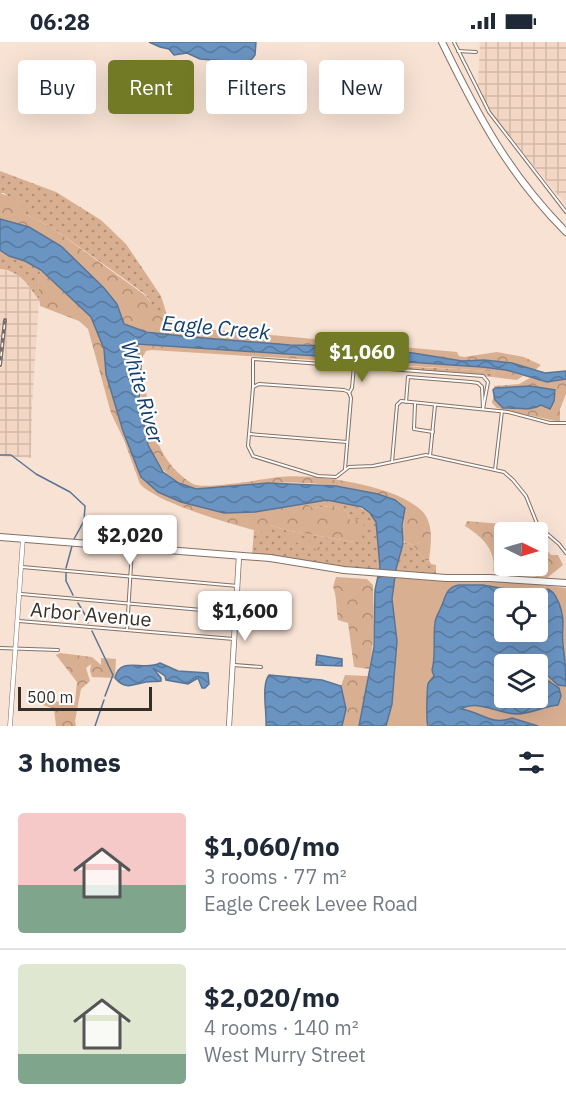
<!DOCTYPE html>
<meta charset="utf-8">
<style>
:root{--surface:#fff;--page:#f6f6f7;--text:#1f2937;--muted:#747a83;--line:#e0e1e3;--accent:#727a25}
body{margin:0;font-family:"IBM Plex Sans",sans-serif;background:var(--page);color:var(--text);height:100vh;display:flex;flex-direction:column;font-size:22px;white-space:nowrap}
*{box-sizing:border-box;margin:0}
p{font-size:20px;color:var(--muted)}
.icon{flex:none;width:33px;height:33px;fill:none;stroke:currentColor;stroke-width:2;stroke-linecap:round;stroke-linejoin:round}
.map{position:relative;height:684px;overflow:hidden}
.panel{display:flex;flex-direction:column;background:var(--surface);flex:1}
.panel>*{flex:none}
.top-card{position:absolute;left:18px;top:18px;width:531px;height:54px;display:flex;gap:12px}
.needle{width:39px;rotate:95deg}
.buttons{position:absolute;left:494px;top:480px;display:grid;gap:12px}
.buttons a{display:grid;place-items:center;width:54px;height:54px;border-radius:6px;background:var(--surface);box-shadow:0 6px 24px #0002;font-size:30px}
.scale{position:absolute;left:18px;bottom:15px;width:134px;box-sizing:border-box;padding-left:6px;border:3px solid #362e29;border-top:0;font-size:16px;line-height:21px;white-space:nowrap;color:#362e29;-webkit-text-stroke:4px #fff;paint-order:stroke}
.price{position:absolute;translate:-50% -51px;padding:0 14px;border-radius:6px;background:#fff;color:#222;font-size:20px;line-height:39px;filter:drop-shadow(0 2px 3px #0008)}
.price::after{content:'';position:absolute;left:50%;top:36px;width:18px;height:14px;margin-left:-9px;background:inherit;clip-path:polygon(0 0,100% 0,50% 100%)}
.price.selected{background:var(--accent);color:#fff}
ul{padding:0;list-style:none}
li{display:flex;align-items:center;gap:18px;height:150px;padding:0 18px}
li+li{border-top:2px solid var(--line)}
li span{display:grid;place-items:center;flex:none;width:168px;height:120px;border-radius:6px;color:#555}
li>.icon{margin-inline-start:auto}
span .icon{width:72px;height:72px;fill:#fffc;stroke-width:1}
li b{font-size:26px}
h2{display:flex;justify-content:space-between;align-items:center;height:72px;padding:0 18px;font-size:26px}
.pill{padding:0 21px;border-radius:6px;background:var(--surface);box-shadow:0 6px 24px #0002;font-size:21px;line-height:54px}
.pill.selected{background:var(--accent);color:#fff}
.status{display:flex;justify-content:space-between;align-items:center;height:42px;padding:0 30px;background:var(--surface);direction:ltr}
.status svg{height:16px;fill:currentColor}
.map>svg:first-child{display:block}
</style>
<div class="status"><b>06:28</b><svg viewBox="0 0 49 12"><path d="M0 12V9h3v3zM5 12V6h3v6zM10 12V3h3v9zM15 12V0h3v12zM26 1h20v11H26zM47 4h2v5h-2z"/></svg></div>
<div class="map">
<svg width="566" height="684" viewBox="0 0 566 684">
<defs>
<pattern id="industrial-grid" width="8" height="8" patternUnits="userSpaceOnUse" patternTransform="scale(1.5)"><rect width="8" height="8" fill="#f3d7c4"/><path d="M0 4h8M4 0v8" fill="none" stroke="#d1b9a8"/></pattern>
<pattern id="grass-dots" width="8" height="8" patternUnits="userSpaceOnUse" patternTransform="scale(1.5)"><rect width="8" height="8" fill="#d9af92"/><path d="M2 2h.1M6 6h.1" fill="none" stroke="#b18f77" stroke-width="1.8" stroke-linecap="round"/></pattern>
<pattern id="forest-crowns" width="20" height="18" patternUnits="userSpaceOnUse" patternTransform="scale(1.5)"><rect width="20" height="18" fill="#d9af92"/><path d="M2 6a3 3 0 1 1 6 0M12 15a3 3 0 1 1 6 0" fill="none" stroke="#b18f77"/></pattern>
<pattern id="water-waves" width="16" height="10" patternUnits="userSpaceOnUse" patternTransform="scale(1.5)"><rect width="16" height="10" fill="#6a94c2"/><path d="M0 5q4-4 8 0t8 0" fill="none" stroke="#58799e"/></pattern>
</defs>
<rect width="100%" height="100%" fill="#f7e2d4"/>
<g fill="url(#industrial-grid)">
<polygon points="480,0 566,0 566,163 492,73 478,45"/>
<polygon points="0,227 16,231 25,238 39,259 32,363 31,416 0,414"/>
</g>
<g fill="url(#grass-dots)">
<polygon points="0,129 56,150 101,178 126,202 161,254 167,273 158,270 151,262 146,253 123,236 51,185 25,172 21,166 4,151 0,151"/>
<path d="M0,208l9,6 16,5 16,9 -3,9 2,23c-11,-16 -19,-31 -40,-33z"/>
<polygon points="309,319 490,329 495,331 493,335"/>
<path d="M327,458c54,8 53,18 52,70l-46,-4 -81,-11 2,-25 6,2 10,-7 15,5 69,12h8l-7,-19 -4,-2 -4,-10 -16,-5 -18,2 -8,-5z"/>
<polygon points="405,500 413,503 425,519 429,518 431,522 436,523 436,532 396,529 401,509"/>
</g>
<g fill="url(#forest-crowns)">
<path d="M0,151l20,8 5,13 26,13 95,69c8,15 23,20 36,31l275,25 2,4 5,1 33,-5 27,5 17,8 -7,6 -22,-8 -28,-3 -22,1 -49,-8 -77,-7 -46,-1 -99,-8 -54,-7 -13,-6 -20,-36 -43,-42 -32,-19 -29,-8z"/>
<path d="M41,228l50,47 13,32 2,25 17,57 8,19 74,58 19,5 31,-1 50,-9 8,5 18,-2 16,5 4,10 4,2 1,-4 8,2 -2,21h-8l-69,-12 -15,-5 -3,5 -7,2c-28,-8 -101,-28 -120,-48l-16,-44 -13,-27 -23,-84 -9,-8 -39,-15 -2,-27z"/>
<polygon points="137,302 482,325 506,328 523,334 517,338 493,335 495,331 490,329 152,308 146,309 142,316 140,315"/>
<path d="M143,329c7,44 8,87 50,113 10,6 70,-5 86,-7 34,-4 119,8 144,35 11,13 8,32 6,48l-4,1 -12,-16 -8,-3 -3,-4 3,-30c-13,-10 -26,-13 -42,-17 -25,-7 -70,-10 -96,-8 -23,2 -46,8 -69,6 -8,-1 -18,-6 -25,-11 -33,-22 -34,-69 -32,-105z"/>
<path d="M530,336l21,4 15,-3v15l-6,15v13l-63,-14 -5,-5 2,-10 1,7 8,8c27,0 34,7 53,-16l-1,-2 -25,-4 -35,2 -1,-2 25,-2z"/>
<path d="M467,479l59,5 6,-3 7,9 -2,4v-4h-33v34h33v-21l6,5h4l4,5h7l5,10 -16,13 -54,-7c4,-21 -12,-35 -28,-45z"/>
<polygon points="294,493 320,505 342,509 342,512 327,511 286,497 287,494"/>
<path d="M336,535l31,2 6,6c1,29 2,56 -4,84l-15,-2 -6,-44 -10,-3c-2,-10 -1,-24 -5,-33z"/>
<polygon points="60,611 92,615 101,623 101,616 116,617 115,636 92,635 90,629 91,622 86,626 90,639 81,647 75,679 76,684 56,684 54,667 43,663 43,659 75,660 77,640 56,613"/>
<polygon points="345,633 368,634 359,684 342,684 346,667 341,644"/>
</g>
<path fill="#d9af92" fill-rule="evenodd" d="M395,534l101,4 70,8v138h-180l6,-22 5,-63 -5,-42zM504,556h33v34h-33zM504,622h33v34h-33z"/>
<g fill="url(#water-waves)" stroke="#5a7594" stroke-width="1.5" fill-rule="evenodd">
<polygon points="149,0 256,0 255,13 252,17 243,22 232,22 227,19 200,17 187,11 174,13 169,7 160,5"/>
<polygon points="0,177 29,185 61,204 104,246 117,262 124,282 146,290 191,295 290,303 336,304 413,311 462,319 484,318 512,321 545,331 566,329 566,337 547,340 506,328 482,325 137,302 141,324 139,357 148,403 163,430 179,441 196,447 268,441 336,444 378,452 395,458 405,466 402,484 403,502 396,527 392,557 397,599 394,636 392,662 386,684 359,684 374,605 375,548 380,525 376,480 370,471 362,465 327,458 255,470 224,471 181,460 158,450 141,435 123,389 106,332 104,307 91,275 41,228 25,219 9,214 0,208"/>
<path d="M530,344l25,4 -1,11 -4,8 -9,-4c-11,7 -25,2 -38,3l-8,-8 -2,-10 2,-2z"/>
<path d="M459,543h24l51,9 14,-5c8,5 7,7 11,14 7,19 2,24 4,42 2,14 3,27 3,41l-8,-1 -12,-11h-8l21,14 2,8 -3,9c-13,1 -27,9 -41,9 -20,0 -38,-15 -56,-5 20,3 30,17 51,9l26,8h-110c-2,-4 -1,-37 0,-42 1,-3 4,-5 6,-8l-2,-6c4,-12 1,-34 3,-47 0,-6 5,-12 7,-18 4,-10 5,-18 17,-20zM504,556h33v34h-33zM504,622h33v34h-33z"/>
<polygon points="317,613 342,617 342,624 316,623"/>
<path d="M160,621l18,8 30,2 1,11 -4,4h-3l-4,-10 -10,6 -22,-4 -1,-4 -12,-8 8,10v3c-5,1 -10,0 -15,1 -12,2 -20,9 -31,-4 5,-23 29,-6 45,-15z"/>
<path d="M269,633l53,5 19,6 5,23 -4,17h-76c1,-14 -5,-41 3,-51z"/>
</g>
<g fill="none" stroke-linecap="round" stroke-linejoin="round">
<g stroke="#5a7594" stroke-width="1.5">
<polyline points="0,413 11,413 36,432 70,450 85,464 84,479 74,497"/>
<polyline points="66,526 72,504"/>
<polyline points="66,531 66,539 73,553"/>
<polyline points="78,561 87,576 88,581"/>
<polyline points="92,589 113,633 105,654"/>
<polyline points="95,684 104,658"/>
</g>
<g stroke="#847164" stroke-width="4">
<g id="minor">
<polyline points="454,0 489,70 566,170"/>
<polyline points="458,9 476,10"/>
<polyline points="253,344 253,317 483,334 488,340 483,367"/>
<polyline points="349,351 352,346 354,324"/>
<polyline points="406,360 408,335 471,340 478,341 482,345 483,366"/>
<polyline points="415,362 414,387 433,390"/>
<polyline points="249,392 347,400"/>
<polyline points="430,414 435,363"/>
<polyline points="392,420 397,363 401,359 508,370 550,381 566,381"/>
<polyline points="345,427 351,356 349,350 344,348 259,342 253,345 248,404 253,414 318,434 336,435 349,425 373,424 426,413 504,430 513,438 526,454 538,484 559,502 566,511"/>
<polyline points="495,428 502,369"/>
<polyline points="22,525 238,544"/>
<polyline points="21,552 236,571"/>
<polyline points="19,579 234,597"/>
<polyline points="127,588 132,507"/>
<polyline points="0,606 58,608"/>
<polyline points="234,623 261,625"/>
</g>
</g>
<g stroke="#847164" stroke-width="5">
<polyline id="tertiary" points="10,684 23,496"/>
</g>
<g stroke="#847164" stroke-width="6">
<polyline id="secondary" points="229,684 239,514"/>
</g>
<g stroke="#847164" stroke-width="8">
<g id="primary">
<path d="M442,0c36,74 66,131 124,190"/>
<polyline points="0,495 270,516 344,528 446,536 490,536 566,541"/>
</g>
</g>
<use href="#minor" stroke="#fff" stroke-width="2"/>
<use href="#tertiary" stroke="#fff" stroke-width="4"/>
<use href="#secondary" stroke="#fff" stroke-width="4.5"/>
<use href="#primary" stroke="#fff" stroke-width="6"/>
<g stroke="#7b6e66" stroke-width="4">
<polyline id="rail" points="0,323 5,278"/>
</g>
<use href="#rail" stroke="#fff" stroke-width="1.5" stroke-dasharray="4.5" stroke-linecap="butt"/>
</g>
<g text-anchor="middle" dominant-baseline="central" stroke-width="4.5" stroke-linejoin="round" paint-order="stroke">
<g font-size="20" fill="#362e29" stroke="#fff">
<text transform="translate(91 572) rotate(5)">Arbor Avenue</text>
</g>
<g font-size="21" font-style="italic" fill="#113f6c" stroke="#fff">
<text transform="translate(216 285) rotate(5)">Eagle Creek</text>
<text transform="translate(143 350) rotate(74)">White River</text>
</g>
</g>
</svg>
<div class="buttons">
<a><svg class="needle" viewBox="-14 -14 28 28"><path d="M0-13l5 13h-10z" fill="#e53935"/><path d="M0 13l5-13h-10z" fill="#747a83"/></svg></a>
<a><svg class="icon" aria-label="locate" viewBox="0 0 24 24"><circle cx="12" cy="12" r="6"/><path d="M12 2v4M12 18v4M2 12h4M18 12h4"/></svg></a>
<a><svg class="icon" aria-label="layers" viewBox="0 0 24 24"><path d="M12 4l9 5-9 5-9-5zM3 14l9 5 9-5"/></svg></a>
</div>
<div class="scale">500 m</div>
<b class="price selected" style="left:362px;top:341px">$1,060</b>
<b class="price" style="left:130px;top:524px">$2,020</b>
<b class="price" style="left:245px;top:600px">$1,600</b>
<div class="top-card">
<a class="pill">Buy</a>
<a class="pill selected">Rent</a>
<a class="pill">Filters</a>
<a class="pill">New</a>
</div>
</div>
<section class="panel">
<h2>3 homes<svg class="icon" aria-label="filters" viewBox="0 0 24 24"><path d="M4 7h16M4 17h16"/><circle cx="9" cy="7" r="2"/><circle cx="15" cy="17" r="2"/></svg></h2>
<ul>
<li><span style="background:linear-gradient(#f6c9c9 60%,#7fa58c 0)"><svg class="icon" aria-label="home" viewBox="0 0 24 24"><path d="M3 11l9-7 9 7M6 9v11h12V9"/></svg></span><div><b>$1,060/mo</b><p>3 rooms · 77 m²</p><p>Eagle Creek Levee Road</p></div></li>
<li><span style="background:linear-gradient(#dfe7d0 75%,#7fa58c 0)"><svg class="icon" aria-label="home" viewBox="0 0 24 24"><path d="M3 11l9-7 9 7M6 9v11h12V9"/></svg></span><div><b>$2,020/mo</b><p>4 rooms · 140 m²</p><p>West Murry Street</p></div></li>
</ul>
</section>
